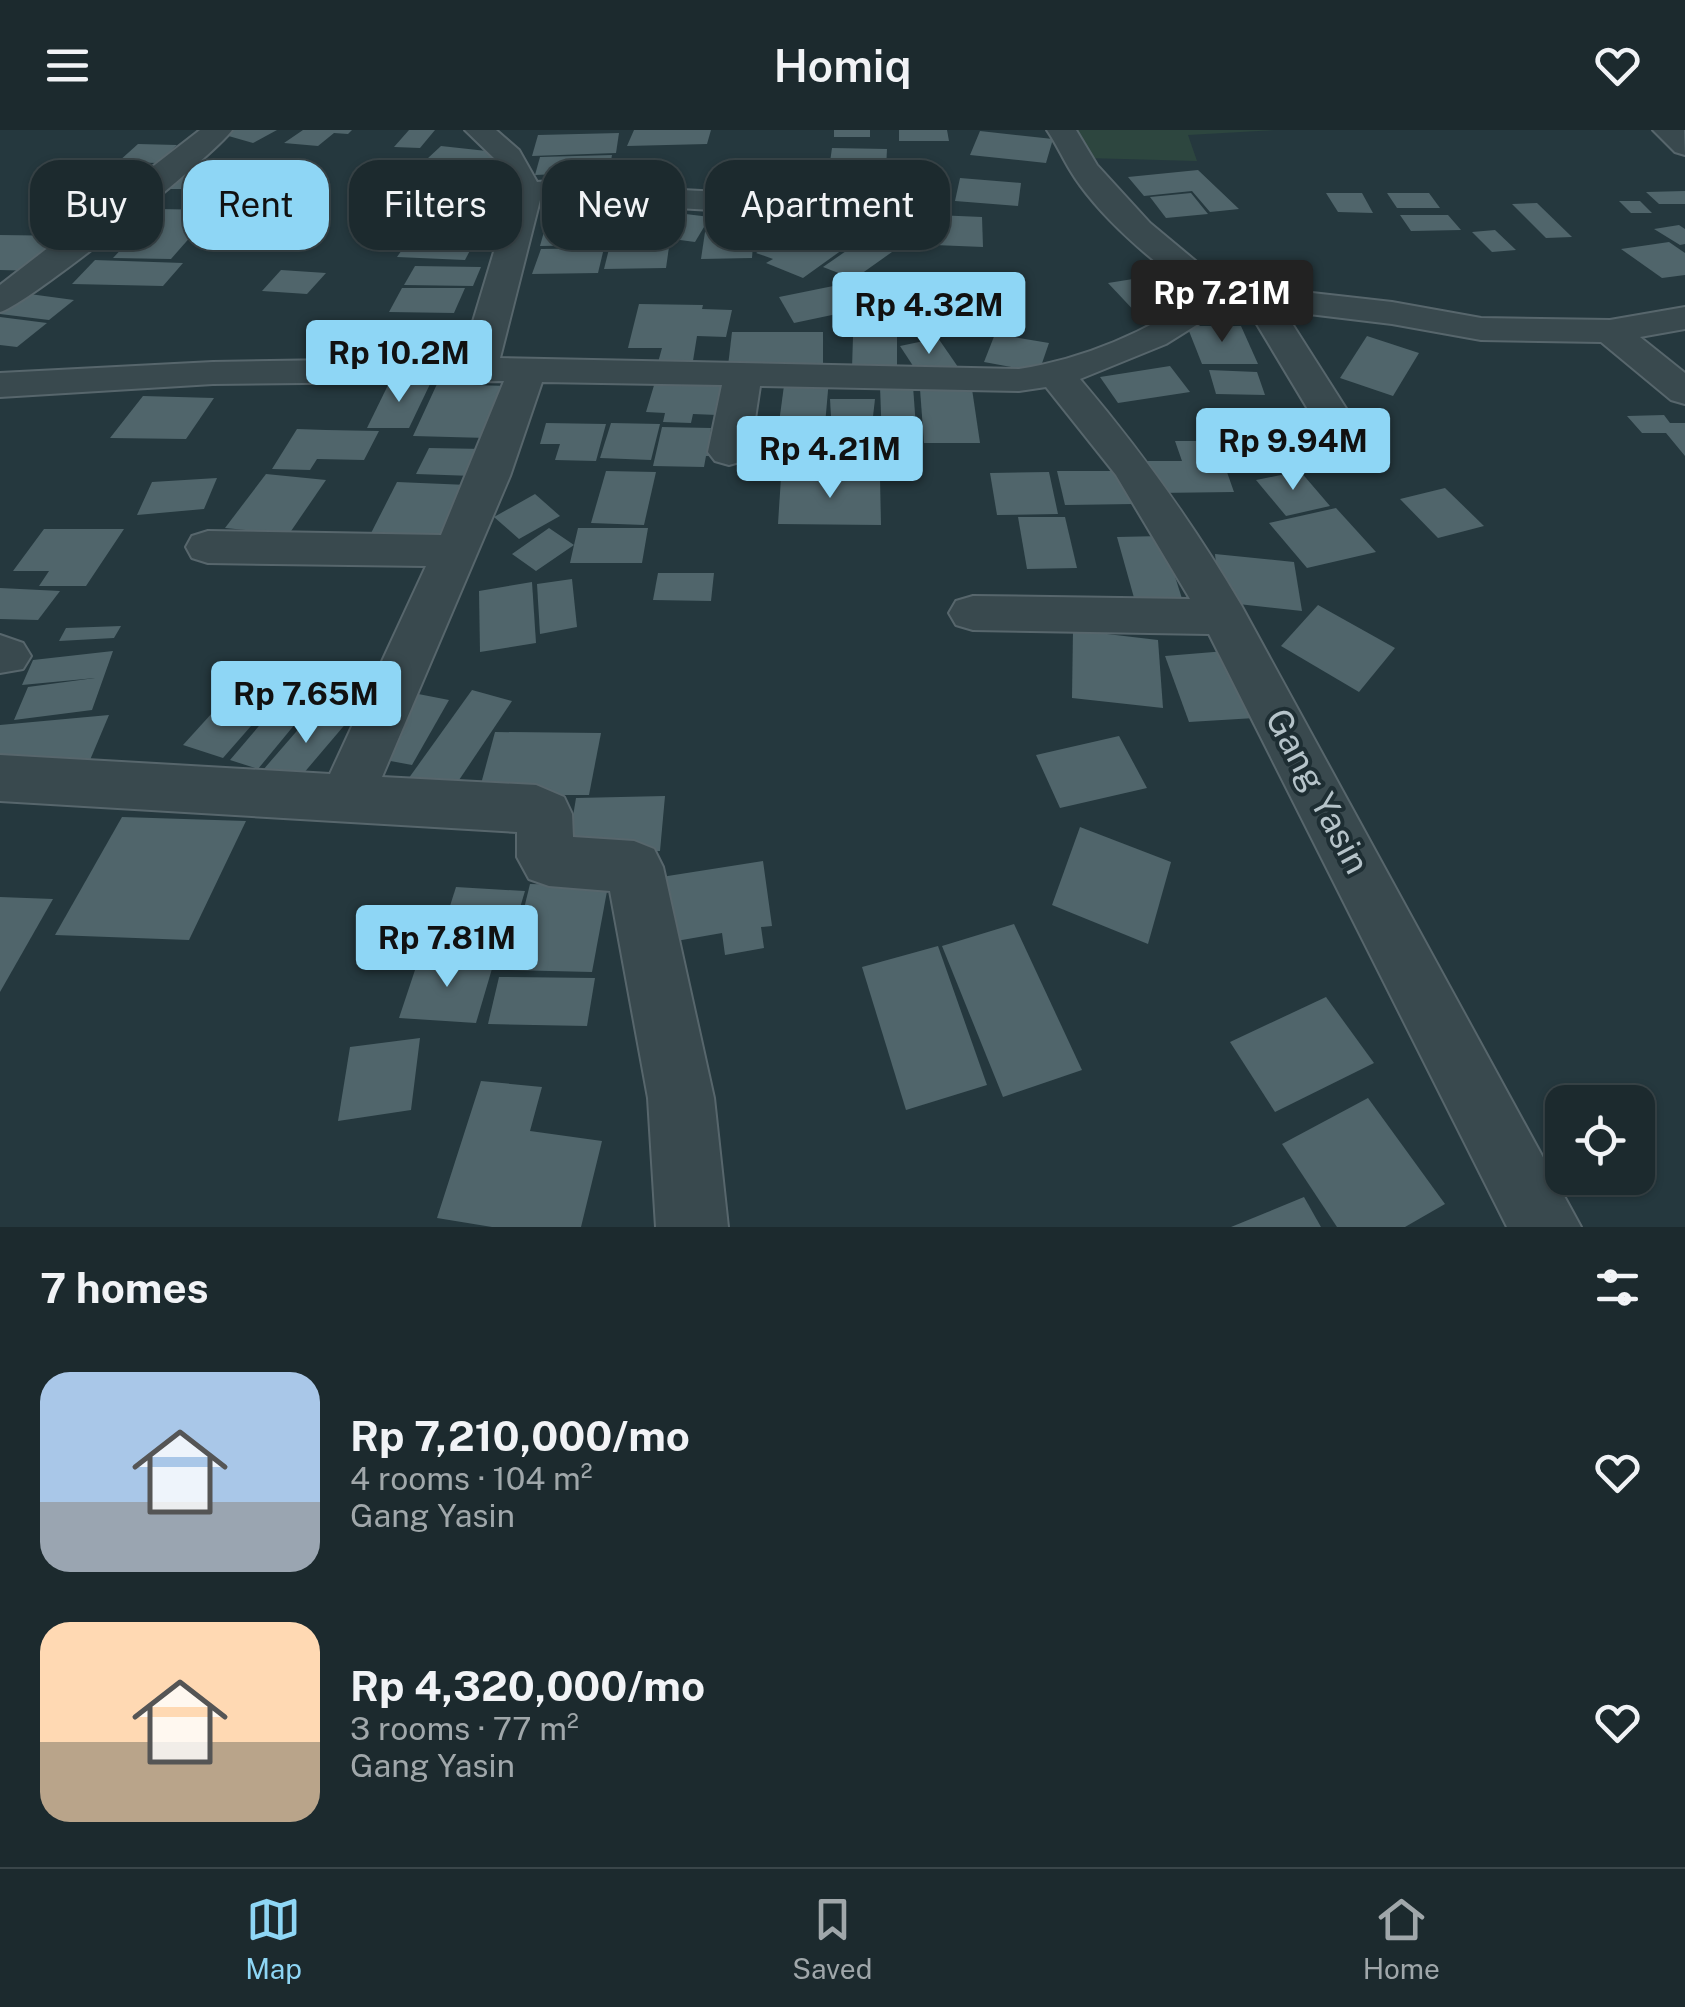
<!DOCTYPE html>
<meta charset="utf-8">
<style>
:root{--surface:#1c2a2e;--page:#29363a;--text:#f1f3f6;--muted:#a0a7aa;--line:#3a464a;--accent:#8ed6f5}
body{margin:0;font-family:"Public Sans",sans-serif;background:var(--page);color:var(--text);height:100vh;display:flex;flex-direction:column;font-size:38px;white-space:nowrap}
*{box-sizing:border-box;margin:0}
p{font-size:32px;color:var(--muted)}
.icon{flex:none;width:55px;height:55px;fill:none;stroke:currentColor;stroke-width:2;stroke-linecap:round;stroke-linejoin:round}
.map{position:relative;height:1097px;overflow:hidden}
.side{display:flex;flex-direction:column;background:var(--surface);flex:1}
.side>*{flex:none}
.hud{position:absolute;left:30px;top:30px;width:1000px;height:90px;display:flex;gap:20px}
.buttons{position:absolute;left:1545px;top:955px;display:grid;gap:20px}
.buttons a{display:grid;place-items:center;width:110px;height:110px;border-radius:20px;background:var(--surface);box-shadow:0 2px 8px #0004,0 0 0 2px var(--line);font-size:50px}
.price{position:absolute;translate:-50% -85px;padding:0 22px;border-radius:10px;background:var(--accent);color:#111;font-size:32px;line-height:65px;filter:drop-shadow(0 2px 5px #0008)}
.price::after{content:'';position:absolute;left:50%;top:60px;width:30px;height:22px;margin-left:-15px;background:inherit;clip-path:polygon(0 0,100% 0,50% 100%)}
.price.active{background:#222;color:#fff}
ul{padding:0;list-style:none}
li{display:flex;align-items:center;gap:30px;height:250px;padding:0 40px}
li span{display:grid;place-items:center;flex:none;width:280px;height:200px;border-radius:30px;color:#555}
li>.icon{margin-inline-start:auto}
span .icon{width:120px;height:120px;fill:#fffc;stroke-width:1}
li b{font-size:42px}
h2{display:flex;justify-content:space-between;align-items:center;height:120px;padding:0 40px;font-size:42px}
.tag{padding:0 35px;border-radius:30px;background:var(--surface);box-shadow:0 2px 8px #0004,0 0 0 2px var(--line);font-size:35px;line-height:90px}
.tag.active{background:var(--accent);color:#111}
header{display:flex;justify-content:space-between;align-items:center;height:130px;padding:0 40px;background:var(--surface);font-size:45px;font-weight:600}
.tabs{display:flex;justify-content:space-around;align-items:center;height:140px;border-top:2px solid var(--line);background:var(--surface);font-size:28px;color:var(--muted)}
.tabs a{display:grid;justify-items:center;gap:5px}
.tabs .active{color:var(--accent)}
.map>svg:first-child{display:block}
</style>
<header><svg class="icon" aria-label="menu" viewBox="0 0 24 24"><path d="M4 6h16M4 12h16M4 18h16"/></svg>Homiq<svg class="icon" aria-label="heart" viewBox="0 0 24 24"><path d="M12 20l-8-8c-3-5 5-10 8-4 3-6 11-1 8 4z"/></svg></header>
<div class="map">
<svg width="1685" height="1097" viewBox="0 0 1685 1097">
<rect width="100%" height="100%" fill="#25383e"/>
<polygon fill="#2d463f" points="1069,0 1275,0 1188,5 1197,31 1086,28"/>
<g fill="#50656b">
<polygon points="225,0 277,0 253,13 218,3"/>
<polygon points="352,0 348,4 334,3 318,16 284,13 303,0"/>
<polygon points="409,0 435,0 420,18 394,17"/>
<polygon points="634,0 711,0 707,14 627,16"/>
<rect x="834" y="0" width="36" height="7"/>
<polygon points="899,0 947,0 949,11 899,11"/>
<polygon points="980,1 1053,9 1046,33 970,25"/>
<polygon points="619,3 616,23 532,26 538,5"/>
<polygon points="138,14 177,15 158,33 118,32"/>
<polygon points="441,16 505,23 479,50 413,42"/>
<polygon points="832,18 887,19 886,40 829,39"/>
<polygon points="612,25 609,42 535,45 540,27"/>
<polygon points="95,36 141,42 120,57 73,51"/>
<polygon points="173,39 232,40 216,59 155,59"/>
<polygon points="1198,40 1239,79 1210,82 1192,61 1144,66 1128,47"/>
<polygon points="960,48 1021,53 1018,76 955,71"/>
<polygon points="792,49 840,49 838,76 789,75"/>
<polygon points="742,52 786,52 784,75 738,75"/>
<polygon points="450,53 485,68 433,94 398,78"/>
<polygon points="1685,61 1685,74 1659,74 1646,62"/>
<polygon points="1191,63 1208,84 1166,88 1150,67"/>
<polygon points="1326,63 1362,63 1373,83 1338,82"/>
<polygon points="1387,63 1429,63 1440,78 1397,78"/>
<polygon points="1619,71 1640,71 1652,83 1631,83"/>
<polygon points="1537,73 1572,107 1546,108 1512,74"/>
<polygon points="159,79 214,80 171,129 113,128"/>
<polygon points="653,80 710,87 695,112 635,104"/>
<polygon points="889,83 982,87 983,117 886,113"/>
<polygon points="1400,85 1448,85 1461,100 1411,101"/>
<polygon points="611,90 606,115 540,116 547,91"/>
<polygon points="825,94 860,107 803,148 766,133 773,129 756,123 794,98 810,104"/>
<polygon points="1679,95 1685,99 1685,114 1680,115 1654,99"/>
<polygon points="1495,100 1516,120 1492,122 1472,102"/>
<polygon points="754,101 752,128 701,129 705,102"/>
<polygon points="0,105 75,106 40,141 0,140"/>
<polygon points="411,107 476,109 465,130 397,127"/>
<polygon points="670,110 666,138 604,139 611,111"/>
<polygon points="862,110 892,122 854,149 823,137"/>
<polygon points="1669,112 1685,123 1685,145 1662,148 1621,119"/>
<polygon points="604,118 598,143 532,144 541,119"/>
<polygon points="95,130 183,133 163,156 72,154"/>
<polygon points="415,136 481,137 473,156 404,155"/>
<polygon points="281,140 326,143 307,164 262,161"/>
<polygon points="1133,149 1165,182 1140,187 1108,153"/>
<polygon points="853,152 870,177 794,193 779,167"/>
<polygon points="890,157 944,159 944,187 888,185"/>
<polygon points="402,158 465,158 454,183 389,182"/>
<polygon points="22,163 74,170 49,190 0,184"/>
<polygon points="639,174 703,175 702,179 732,180 726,207 697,206 692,237 657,236 662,218 628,218"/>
<polygon points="0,187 47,193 17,217 0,215"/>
<polygon points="416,190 482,190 465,231 397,231"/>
<polygon points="1187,196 1241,196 1258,234 1202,234"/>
<polygon points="732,202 823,202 823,235 728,236"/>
<polygon points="995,204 1049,213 1039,242 984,232"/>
<polygon points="853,206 897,207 897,239 852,238"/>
<polygon points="1367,206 1419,223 1393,266 1340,248"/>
<polygon points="938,208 958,237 919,245 900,216"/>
<polygon points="1170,236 1190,262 1118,273 1100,247"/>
<polygon points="1209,240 1257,242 1265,265 1216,264"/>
<polygon points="785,248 829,249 825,295 779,293"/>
<polygon points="390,251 431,252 409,298 367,298"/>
<polygon points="655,252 724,254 717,285 693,284 691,293 663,292 665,283 646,282"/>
<polygon points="437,254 508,256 487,308 413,306"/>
<polygon points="880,256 913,256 917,311 882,311"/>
<polygon points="920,259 972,259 980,313 924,313"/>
<polygon points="143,266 214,268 186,309 110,308"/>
<polygon points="830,269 875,269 871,304 832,304"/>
<polygon points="1664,285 1670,293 1685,293 1685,326 1666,303 1642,303 1627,286"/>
<polygon points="1284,292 1305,325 1274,327 1281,340 1246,343 1238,330 1234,331 1215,298"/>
<polygon points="546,293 606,294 596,331 555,330 560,314 540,314"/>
<polygon points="611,293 660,294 651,330 600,328"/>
<polygon points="662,297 711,298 710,305 725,305 722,326 706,326 704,337 653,336"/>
<polygon points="297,299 326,300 379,301 364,330 317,329 310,340 272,339"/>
<polygon points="793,304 874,311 868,344 784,337"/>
<polygon points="1175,311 1216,311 1234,362 1157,363 1147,331 1182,331"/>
<polygon points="429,318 484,319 473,346 416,344"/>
<polygon points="606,341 656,342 644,395 591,393"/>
<polygon points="1057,341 1124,341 1134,374 1065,375"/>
<polygon points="1300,341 1330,376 1286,386 1256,350"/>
<polygon points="1049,342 1058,384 997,385 990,343"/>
<polygon points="266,344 326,350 289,404 225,398"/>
<polygon points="781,347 880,348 881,395 778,394"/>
<polygon points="217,348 204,379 137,385 152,352"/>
<polygon points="397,352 468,355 441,416 366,413"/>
<polygon points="1445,358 1484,396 1438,408 1400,369"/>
<polygon points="535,364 560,386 519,409 494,387"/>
<polygon points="1336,378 1376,422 1307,438 1269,393"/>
<polygon points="1018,387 1065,387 1077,438 1027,439"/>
<polygon points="549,398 574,415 578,398 648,398 642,433 570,433 574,415 536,441 512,424"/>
<polygon points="44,399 124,399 86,456 39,456 49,441 13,441"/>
<polygon points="1162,406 1186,481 1138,482 1117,407"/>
<polygon points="1215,424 1294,432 1302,481 1220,472"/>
<polygon points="658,443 714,443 711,471 653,470"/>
<polygon points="572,449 577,497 540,504 537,454"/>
<polygon points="532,452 536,513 480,522 479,461"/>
<polygon points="0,458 60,461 38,490 0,489"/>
<polygon points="1318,475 1395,518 1359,562 1281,516"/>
<polygon points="121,496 114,508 59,511 66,498"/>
<polygon points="1073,500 1158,510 1163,578 1072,568"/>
<polygon points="113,521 92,580 14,590 28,557 95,548 22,555 33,530"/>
<polygon points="1226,521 1255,588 1189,592 1165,526"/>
<polygon points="253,538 292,549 223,628 183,615"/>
<polygon points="292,557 319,565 258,639 230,630"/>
<polygon points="472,560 512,571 449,665 406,652"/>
<polygon points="408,562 449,570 412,635 369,627"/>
<polygon points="315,580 348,591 297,651 263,640"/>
<polygon points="109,585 90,630 0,638 0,595"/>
<polygon points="495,602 601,603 589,665 478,665"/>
<polygon points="1119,606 1147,658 1060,678 1036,625"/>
<polygon points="665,666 660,721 567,723 576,668"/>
<polygon points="122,687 246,691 189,810 55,805"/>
<polygon points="1080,697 1171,732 1148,814 1052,775"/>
<polygon points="763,731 772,796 761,797 764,818 725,825 722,803 659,814 655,748"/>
<polygon points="530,754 608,756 592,842 509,840"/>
<polygon points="456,757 525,761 506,825 436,820"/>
<polygon points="0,767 53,769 0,862"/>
<polygon points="1014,794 1082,940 1003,967 942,816"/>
<polygon points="938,816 987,955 906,980 862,837"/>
<polygon points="419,828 494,832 476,893 399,888"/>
<polygon points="499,847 595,848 587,896 488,894"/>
<polygon points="1326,867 1374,933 1275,982 1230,912"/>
<polygon points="420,908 411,980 338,991 350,917"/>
<polygon points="481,951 542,957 530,1001 602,1011 581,1097 492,1097 437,1088"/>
<polygon points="1368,968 1445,1074 1405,1097 1337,1097 1282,1014"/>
<polygon points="1304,1067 1321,1097 1231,1097"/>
</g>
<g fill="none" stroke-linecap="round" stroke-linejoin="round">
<g stroke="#57666c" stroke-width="4">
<g id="street">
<path d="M200,0h32c-18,26 -205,175 -232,182v-27z"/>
<path d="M465,0h31l23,20 18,32 51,-4 37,9 95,5 20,6 4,12 115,-9 5,-11h22l4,7 -5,19 -11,2 -136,12 -23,-5 -5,-7 2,-8 -87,-5 -37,-9 -48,4 -40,158 519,11c64,-10 129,-37 181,-75 -43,-27 -104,-80 -130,-124 -8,-13 -14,-27 -23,-40h29l21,35 53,58 48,40 34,21 160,18 89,16 129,2 75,-13v22l-45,8 45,36v31l-14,-4 -70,-58 -120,-2 -89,-16 -108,-13 77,121 -6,9 -14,4 -14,-4 -81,-135 -16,-2 -64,40 -86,35c62,73 112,143 161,226l340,622h-74l-298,-593 -236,-4 -17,-5 -7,-12 7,-12 17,-5 217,3 -74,-124 -70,-88 -27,4 -259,-5 -10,66 -7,9 -14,4 -14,-4 -7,-9 14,-67 -180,-3 -32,94 -128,301 154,8 28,12 8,17 1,23 61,4 20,8 9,18 51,231 14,129h-72l-8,-129 -38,-207 -61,-5 -20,-7 -12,-22v-25l-517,-31v-46l330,19 96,-208 -218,-3 -16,-5 -6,-11 6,-11 16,-5 233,4 63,-154 -291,3 -213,13v-24l213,-11 249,-4 50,-166 -16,-32z"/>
<polygon points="1653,0 1684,0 1685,25 1675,22"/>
<polygon points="0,505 23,513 31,526 23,539 0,543"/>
</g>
</g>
<use href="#street" fill="#39494e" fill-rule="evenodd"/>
</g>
<g text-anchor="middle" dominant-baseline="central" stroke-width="8" stroke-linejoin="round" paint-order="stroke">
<g font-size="35" fill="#b5c3c9" stroke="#1e2e33">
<text transform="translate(1318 661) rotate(62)">Gang Yasin</text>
</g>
</g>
</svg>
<div class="buttons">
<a><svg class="icon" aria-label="locate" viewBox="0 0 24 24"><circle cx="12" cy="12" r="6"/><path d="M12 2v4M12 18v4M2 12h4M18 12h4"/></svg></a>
</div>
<b class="price active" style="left:1222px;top:215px">Rp 7.21M</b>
<b class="price" style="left:929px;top:227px">Rp 4.32M</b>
<b class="price" style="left:399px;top:275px">Rp 10.2M</b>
<b class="price" style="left:1293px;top:363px">Rp 9.94M</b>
<b class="price" style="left:830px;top:371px">Rp 4.21M</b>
<b class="price" style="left:306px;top:616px">Rp 7.65M</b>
<b class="price" style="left:447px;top:860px">Rp 7.81M</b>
<div class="hud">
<a class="tag">Buy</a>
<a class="tag active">Rent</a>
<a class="tag">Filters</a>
<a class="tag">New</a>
<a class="tag">Apartment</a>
</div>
</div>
<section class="side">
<h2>7 homes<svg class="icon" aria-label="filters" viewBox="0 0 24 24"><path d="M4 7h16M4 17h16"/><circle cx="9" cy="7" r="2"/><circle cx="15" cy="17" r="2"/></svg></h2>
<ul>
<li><span style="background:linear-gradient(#a9c7e8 65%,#9aa5b1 0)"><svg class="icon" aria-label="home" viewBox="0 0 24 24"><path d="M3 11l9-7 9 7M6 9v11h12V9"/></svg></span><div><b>Rp 7,210,000/mo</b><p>4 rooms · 104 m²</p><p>Gang Yasin</p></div><svg class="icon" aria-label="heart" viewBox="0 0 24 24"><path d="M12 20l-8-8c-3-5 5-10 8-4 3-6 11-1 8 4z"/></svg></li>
<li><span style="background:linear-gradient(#ffd9b3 60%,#b9a48a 0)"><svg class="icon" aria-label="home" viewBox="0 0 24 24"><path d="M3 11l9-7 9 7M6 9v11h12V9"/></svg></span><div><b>Rp 4,320,000/mo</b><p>3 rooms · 77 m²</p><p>Gang Yasin</p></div><svg class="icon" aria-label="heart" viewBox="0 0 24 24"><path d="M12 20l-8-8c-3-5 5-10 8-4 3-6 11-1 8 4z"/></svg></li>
</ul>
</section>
<nav class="tabs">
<a class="active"><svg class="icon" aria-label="map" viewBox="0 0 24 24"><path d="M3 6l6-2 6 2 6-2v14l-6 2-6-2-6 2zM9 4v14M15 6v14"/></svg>Map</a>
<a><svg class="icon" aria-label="saved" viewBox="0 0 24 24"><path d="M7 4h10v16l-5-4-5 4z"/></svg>Saved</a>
<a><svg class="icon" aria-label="home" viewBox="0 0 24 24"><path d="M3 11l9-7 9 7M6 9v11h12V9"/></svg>Home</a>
</nav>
